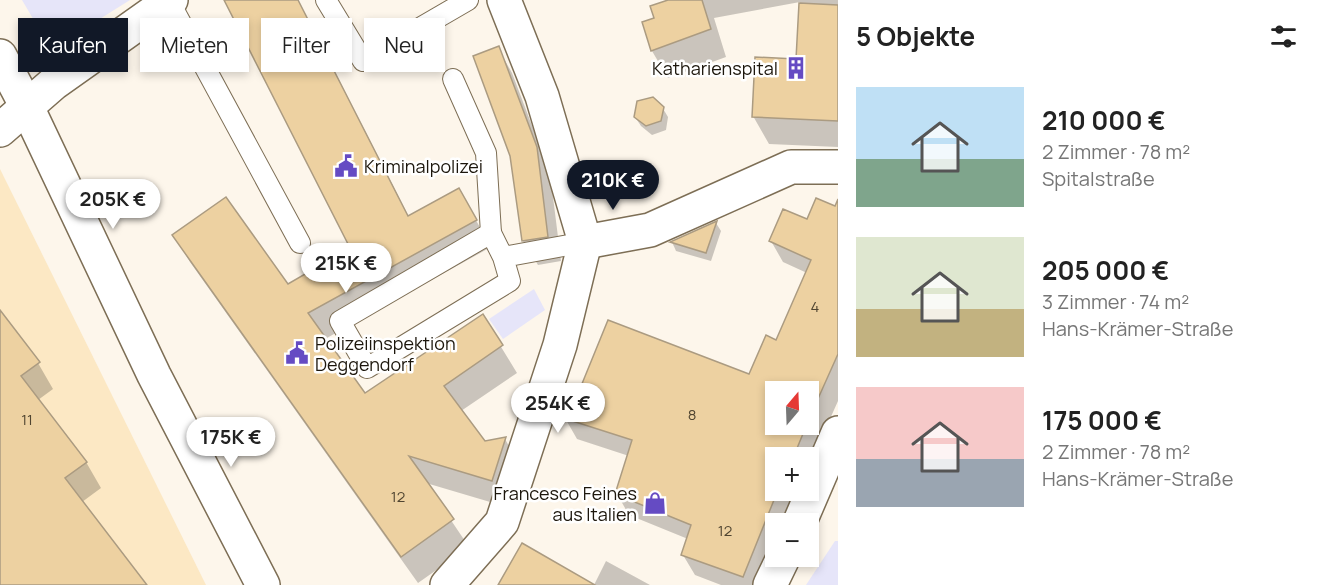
<!DOCTYPE html>
<html lang="de">
<meta charset="utf-8">
<style>
:root{--surface:#fff;--page:#f6f6f6;--text:#222;--muted:#767676;--accent:#111827}
body{margin:0;font-family:Manrope,sans-serif;background:var(--page);color:var(--text);height:100vh;display:flex;flex-direction:column;font-size:22px;white-space:nowrap}
*{box-sizing:border-box;margin:0}
p{font-size:20px;color:var(--muted)}
.icon{flex:none;width:33px;height:33px;fill:none;stroke:currentColor;stroke-width:2;stroke-linecap:round;stroke-linejoin:round}
.map{position:relative;flex:1;overflow:hidden}
.sheet{display:flex;flex-direction:column;background:var(--surface);width:480px}
.sheet>*{flex:none}
.guide{position:absolute;left:18px;top:18px;width:570px;height:54px;display:flex;gap:12px}
.needle{width:39px;rotate:19deg}
.buttons{position:absolute;left:765px;top:381px;display:grid;gap:12px}
.buttons a{display:grid;place-items:center;width:54px;height:54px;border-radius:0px;background:var(--surface);box-shadow:0 3px 9px #0003;font-size:30px}
.price{position:absolute;translate:-50% -51px;padding:0 14px;border-radius:21px;background:#fff;color:#222;font-size:20px;line-height:39px;filter:drop-shadow(0 2px 3px #0008)}
.price::after{content:'';position:absolute;left:50%;top:36px;width:18px;height:14px;margin-left:-9px;background:inherit;clip-path:polygon(0 0,100% 0,50% 100%)}
.price.selected{background:var(--accent);color:#fff}
ul{padding:0;list-style:none}
li{display:flex;align-items:center;gap:18px;height:150px;padding:0 18px}
li span{display:grid;place-items:center;flex:none;width:168px;height:120px;border-radius:0px;color:#555}
li>.icon{margin-inline-start:auto}
span .icon{width:72px;height:72px;fill:#fffc;stroke-width:1}
li b{font-size:26px}
h2{display:flex;justify-content:space-between;align-items:center;height:72px;padding:0 18px;font-size:26px}
.tag{padding:0 21px;border-radius:0px;background:var(--surface);box-shadow:0 3px 9px #0003;font-size:21px;line-height:54px}
.tag.selected{background:var(--accent);color:#fff}
main{display:flex;flex:1;min-height:0}
.map>svg:first-child{display:block}
</style>
<main>
<div class="map">
<svg width="838" height="585" viewBox="0 0 838 585">
<rect width="100%" height="100%" fill="#fdf6eb"/>
<polygon fill="#fce8c4" points="0,169 206,585 0,585"/>
<g fill="#e6e5f9">
<polygon points="22,0 130,0 63,42 48,44"/>
<polygon points="534,289 545,310 503,339 489,319"/>
<polygon points="835,541 838,541 838,585 806,585"/>
</g>
<g fill="#0003" fill-rule="evenodd">
<polygon points="226,0 298,0 409,217 459,190 491,247 325,339 365,395 482,316 517,373 461,411 484,443 505,439 520,466 507,507 426,483 469,547 418,583 190,262 174,235 287,286 352,248"/>
<polygon points="673,0 838,0 838,147 769,144 753,116 797,61 800,2 714,18 726,57 668,78 652,51 643,23 656,19"/>
<polygon points="498,48 512,73 550,173 561,261 538,265 523,241"/>
<polygon points="662,107 668,117 666,130 652,135 641,126 635,117"/>
<path d="M838,206v195l-30,67v-10h-32v32h23l-14,34h-9v23l-16,38h-39l-26,-10 -12,-20 5,-16 -59,-24 -12,-21 12,-38 -52,-17 -12,-21 13,-21 172,-22 27,-33 30,-69 -24,-11 -12,-21zM776,392h32v32h-32z"/>
<polygon points="716,223 721,231 711,261 676,251 672,242"/>
<polygon points="0,313 38,363 53,389 38,400 86,462 101,488 82,502 145,585 0,585"/>
<polygon points="606,561 650,585 500,585 594,585"/>
</g>
<g fill="#edd1a1" stroke="#ab9b81" stroke-width="1.5">
<polygon points="224,0 298,0 408,216 459,188 477,220 308,313 365,393 483,314 503,345 444,386 485,441 506,437 492,481 409,456 454,519 401,557 172,235 226,197 288,284 350,248"/>
<polygon points="668,0 702,0 711,29 651,51 642,22 654,18 650,6"/>
<polygon points="799,3 838,5 838,121 752,117 755,57 796,59"/>
<polygon points="499,46 537,147 548,237 522,241 510,156 473,56"/>
<polygon points="653,97 664,107 661,121 646,126 634,117 637,101"/>
<polygon points="816,198 835,206 838,199 838,354 808,421 808,392 776,392 776,424 807,424 793,458 776,458 776,490 778,490 743,577 681,555 691,525 615,494 632,440 563,418 571,393 577,396 608,320 749,374 766,335 776,340 811,260 769,241 783,209 807,219"/>
<polygon points="717,221 706,253 670,242"/>
<polygon points="0,310 40,362 21,376 87,462 65,478 147,585 0,585"/>
<polygon points="522,543 595,585 498,585"/>
</g>
<g fill="none" stroke-linecap="round" stroke-linejoin="round">
<g stroke="#7d6e55" stroke-width="22">
<g id="lane">
<polyline points="326,0 363,61 468,0"/>
<polyline points="169,1 300,243"/>
<polyline points="453,79 486,153 491,233"/>
<polyline points="503,257 491,233 340,321 367,368 510,281 503,257 585,242"/>
</g>
</g>
<g stroke="#7d6e55" stroke-width="36">
<g id="street">
<polyline points="504,0 542,96 585,242"/>
<polyline points="0,130 54,83 171,0"/>
<polyline points="585,242 650,230 791,167 838,167"/>
<polyline points="447,585 502,522 560,345 585,242"/>
</g>
</g>
<g stroke="#7d6e55" stroke-width="36">
<g id="secondary">
<polyline points="0,56 27,107 154,375 263,585"/>
<polyline points="799,524 838,433"/>
<polyline points="770,585 784,556"/>
</g>
</g>
<use href="#lane" stroke="#fff" stroke-width="20"/>
<use href="#street" stroke="#fff" stroke-width="33"/>
<use href="#secondary" stroke="#fff" stroke-width="33"/>
</g>
<defs>
<g id="building-bare" transform="scale(1.8)"><path d="M-4-6H4V6H1V3H-1V6H-4ZM-2.5-4.3h1.7v1.8h-1.7ZM.8-4.3h1.7v1.8H.8ZM-2.5-1h1.7V.8h-1.7ZM.8-1h1.7V.8H.8Z" fill="#654bc3" stroke="#fff" stroke-width="2.5" paint-order="stroke"/></g>
<g id="civic-bare" transform="scale(1.8)"><path d="M-.6-6.5H3V-4.5H.6V-3L4-1V1h2V6H-6V1h2V-1L-.6-3ZM-1.2 2.5V6h2.4V2.5Z" fill="#654bc3" stroke="#fff" stroke-width="2.5" paint-order="stroke"/></g>
<g id="shop-bare" transform="scale(1.8)"><path d="M-5-2.5h2.3a2.7 3.5 0 0 1 5.4 0H5L5.5 6h-11ZM-1.5-2.5h3a1.5 2.3 0 0 0-3 0Z" fill="#654bc3" stroke="#fff" stroke-width="2.5" paint-order="stroke"/></g>
</defs>
<g fill-rule="evenodd">
<use href="#building-bare" x="796" y="68"/>
<use href="#civic-bare" x="346" y="166"/>
<use href="#civic-bare" x="297" y="353"/>
<use href="#shop-bare" x="655" y="503"/>
</g>
<g text-anchor="middle" dominant-baseline="central" stroke-width="5" stroke-linejoin="round" paint-order="stroke">
<g font-size="15" fill="#504531">
<text x="815" y="306">4</text>
<text x="692" y="414">8</text>
<text x="27" y="419">11</text>
<text x="398" y="496">12</text>
<text x="725" y="530">12</text>
</g>
<g font-size="18" fill="#1c160c" stroke="#fff" text-anchor="end">
<text x="778" y="68">Katharienspital</text>
<text x="364" y="166" text-anchor="start">Kriminalpolizei</text>
<text x="315" y="343" text-anchor="start">Polizeiinspektion<tspan x="315" dy="21">Deggendorf</tspan></text>
<text x="637" y="493">Francesco Feines<tspan x="637" dy="21">aus Italien</tspan></text>
</g>
</g>
</svg>
<div class="buttons">
<a><svg class="needle" viewBox="-14 -14 28 28"><path d="M0-13l5 13h-10z" fill="#e53935"/><path d="M0 13l5-13h-10z" fill="#767676"/></svg></a>
<a>+</a>
<a>−</a>
</div>
<b class="price selected" style="left:613px;top:211px">210K €</b>
<b class="price" style="left:113px;top:230px">205K €</b>
<b class="price" style="left:346px;top:294px">215K €</b>
<b class="price" style="left:558px;top:434px">254K €</b>
<b class="price" style="left:231px;top:468px">175K €</b>
<div class="guide">
<a class="tag selected">Kaufen</a>
<a class="tag">Mieten</a>
<a class="tag">Filter</a>
<a class="tag">Neu</a>
</div>
</div>
<section class="sheet">
<h2>5 Objekte<svg class="icon" aria-label="filters" viewBox="0 0 24 24"><path d="M4 7h16M4 17h16"/><circle cx="9" cy="7" r="2"/><circle cx="15" cy="17" r="2"/></svg></h2>
<ul>
<li><span style="background:linear-gradient(#bfe0f5 60%,#7fa58c 0)"><svg class="icon" aria-label="home" viewBox="0 0 24 24"><path d="M3 11l9-7 9 7M6 9v11h12V9"/></svg></span><div><b>210 000 €</b><p>2 Zimmer · 78 m²</p><p>Spitalstraße</p></div></li>
<li><span style="background:linear-gradient(#dfe7d0 60%,#c2b280 0)"><svg class="icon" aria-label="home" viewBox="0 0 24 24"><path d="M3 11l9-7 9 7M6 9v11h12V9"/></svg></span><div><b>205 000 €</b><p>3 Zimmer · 74 m²</p><p>Hans-Krämer-Straße</p></div></li>
<li><span style="background:linear-gradient(#f6c9c9 60%,#9aa5b1 0)"><svg class="icon" aria-label="home" viewBox="0 0 24 24"><path d="M3 11l9-7 9 7M6 9v11h12V9"/></svg></span><div><b>175 000 €</b><p>2 Zimmer · 78 m²</p><p>Hans-Krämer-Straße</p></div></li>
</ul>
</section>
</main>
